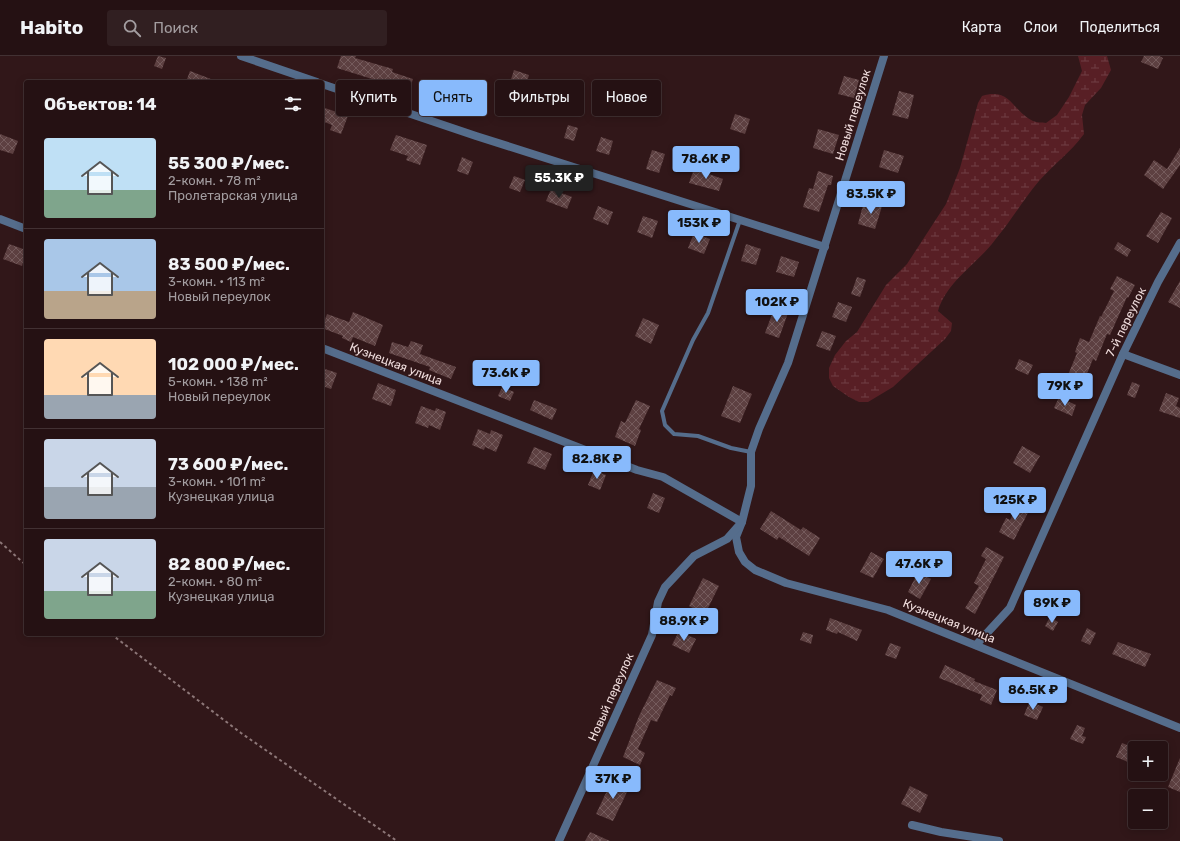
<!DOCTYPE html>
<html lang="ru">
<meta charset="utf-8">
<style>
:root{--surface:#251113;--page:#311f21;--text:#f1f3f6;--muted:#a39da0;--line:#423133;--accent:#88bafc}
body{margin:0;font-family:Rubik,sans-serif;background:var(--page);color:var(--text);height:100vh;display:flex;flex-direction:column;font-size:15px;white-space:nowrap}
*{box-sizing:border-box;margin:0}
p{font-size:13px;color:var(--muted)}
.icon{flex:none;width:22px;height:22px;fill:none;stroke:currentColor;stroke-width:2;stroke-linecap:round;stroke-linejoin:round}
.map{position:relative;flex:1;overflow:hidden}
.drawer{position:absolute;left:24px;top:24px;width:300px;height:556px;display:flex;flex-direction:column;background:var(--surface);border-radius:4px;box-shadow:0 2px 10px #0003,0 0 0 1px var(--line)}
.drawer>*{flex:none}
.top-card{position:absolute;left:336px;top:24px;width:380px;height:36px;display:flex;gap:8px}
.fabs{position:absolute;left:1128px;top:685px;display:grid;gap:8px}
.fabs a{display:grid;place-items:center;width:40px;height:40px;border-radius:4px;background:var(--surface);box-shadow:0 2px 10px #0003,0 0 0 1px var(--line);font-size:20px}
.price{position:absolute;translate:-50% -34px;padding:0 9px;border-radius:4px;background:var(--accent);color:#111;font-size:13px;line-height:26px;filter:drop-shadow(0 1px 2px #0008)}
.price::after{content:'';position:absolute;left:50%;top:24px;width:12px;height:9px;margin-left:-6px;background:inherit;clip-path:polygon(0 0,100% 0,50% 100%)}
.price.selected{background:#222;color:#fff}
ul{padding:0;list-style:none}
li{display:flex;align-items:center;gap:12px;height:100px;padding:0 20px}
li+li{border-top:1px solid var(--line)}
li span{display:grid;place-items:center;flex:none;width:112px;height:80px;border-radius:4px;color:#555}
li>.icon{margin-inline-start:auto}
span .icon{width:48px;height:48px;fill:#fffc;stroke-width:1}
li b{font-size:17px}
h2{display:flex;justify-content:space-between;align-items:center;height:48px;padding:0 20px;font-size:17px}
.tag{padding:0 14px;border-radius:4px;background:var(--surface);box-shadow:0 2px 10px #0003,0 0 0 1px var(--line);font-size:14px;line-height:36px}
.tag.selected{background:var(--accent);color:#111}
header{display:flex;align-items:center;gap:24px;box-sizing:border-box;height:56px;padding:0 20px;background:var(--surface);border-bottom:1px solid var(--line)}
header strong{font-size:19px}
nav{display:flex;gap:22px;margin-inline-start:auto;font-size:14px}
.search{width:280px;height:36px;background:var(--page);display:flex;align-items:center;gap:10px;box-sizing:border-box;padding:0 14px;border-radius:4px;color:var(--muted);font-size:15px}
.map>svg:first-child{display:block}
</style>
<header>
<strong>Habito</strong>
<div class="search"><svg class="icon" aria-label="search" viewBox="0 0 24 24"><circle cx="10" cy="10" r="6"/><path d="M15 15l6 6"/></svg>Поиск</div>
<nav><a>Карта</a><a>Слои</a><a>Поделиться</a></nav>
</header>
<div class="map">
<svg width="1180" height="785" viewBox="0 0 1180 785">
<defs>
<pattern id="wetland-marsh" width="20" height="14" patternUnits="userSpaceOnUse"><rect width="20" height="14" fill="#581f25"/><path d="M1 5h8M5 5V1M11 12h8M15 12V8" fill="none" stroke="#703f44"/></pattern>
<pattern id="building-cross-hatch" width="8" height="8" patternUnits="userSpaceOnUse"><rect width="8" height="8" fill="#5d4041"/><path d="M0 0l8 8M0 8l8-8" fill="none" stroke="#755b5c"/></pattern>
</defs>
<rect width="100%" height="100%" fill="#311719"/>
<path fill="url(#wetland-marsh)" d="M1078,0h29l4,14 -10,18 -16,17 -3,10 2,19c-13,18 -31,31 -45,47 -16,19 -28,40 -44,59 -18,24 -48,41 -57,71l14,12 -1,8 -6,8 -52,48 -25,15h-9l-10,-5 -16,-11 -4,-8v-10l6,-13 11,-14 11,-9 29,-47 21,-21 39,-60 14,-36 18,-65 4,-7c29,-9 30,15 51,25 4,2 9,1 13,2l11,-8 12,-18 13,-26z"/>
<g fill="url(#building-cross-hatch)">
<polygon points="158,0 166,2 162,13 154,10"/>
<polygon points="341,0 356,0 355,2 393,13 392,16 413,23 410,32 389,25 388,28 337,12"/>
<polygon points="1144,0 1159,0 1163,2 1158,13 1141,6"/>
<polygon points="514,14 529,19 522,43 506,39"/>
<polygon points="190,15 216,25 216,26 186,26"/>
<polygon points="844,20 859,24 854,42 838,38"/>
<polygon points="432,27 457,34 459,30 468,32 463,49 428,39"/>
<polygon points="899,35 914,39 908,63 892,59"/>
<polygon points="325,52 348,60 341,78 330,74 332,69 322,65"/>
<polygon points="735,58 750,63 745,78 730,73"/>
<polygon points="568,69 578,72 574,85 564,82"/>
<polygon points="818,73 839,79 833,98 813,92"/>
<polygon points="0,78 18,85 13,98 0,94"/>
<polygon points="396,79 427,89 420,109 406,104 408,100 390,94"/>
<polygon points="601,81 613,85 609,99 596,95"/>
<polygon points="1180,92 1180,109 1163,133 1144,119 1154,104 1167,113"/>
<polygon points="652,94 665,98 659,117 646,113"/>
<polygon points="884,94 904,100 898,117 879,111"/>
<polygon points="462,101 473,106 468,119 457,115"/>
<polygon points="694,113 723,123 719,135 689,127"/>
<polygon points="818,115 833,120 831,129 828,129 819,156 803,151 809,132 813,133"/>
<polygon points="514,120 525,124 520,136 509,132"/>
<polygon points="551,133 572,141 567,153 546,145"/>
<polygon points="872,144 883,147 875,173 858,168 863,149 870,151"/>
<polygon points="598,150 613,156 608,169 593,163"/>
<polygon points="1161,156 1172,162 1158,187 1146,180"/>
<polygon points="643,160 658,165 652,182 637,176"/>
<polygon points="694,177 710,183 704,198 688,192"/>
<polygon points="1118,186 1131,194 1127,201 1114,193"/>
<polygon points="9,188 26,194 22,210 3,203"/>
<polygon points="746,188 761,193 756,209 741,205"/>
<polygon points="781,200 799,206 794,221 776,216"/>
<polygon points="1117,220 1135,229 1128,242 1127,241 1110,279 1107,278 1096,305 1093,303 1084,325 1068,319 1077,297 1075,296 1080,282 1089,286 1100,260 1101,261 1114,235 1110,233"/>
<polygon points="857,221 866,224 860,241 851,238"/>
<polygon points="1180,225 1180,252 1168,246"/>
<polygon points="838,246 852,251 846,266 832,261"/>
<polygon points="774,253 788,257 779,282 765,277"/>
<polygon points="353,256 383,269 375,290 353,281 351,286 342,282 343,280 322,272 327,258 349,266"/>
<polygon points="643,262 659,269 651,288 635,280"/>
<polygon points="822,275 836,280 830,295 816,290"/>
<polygon points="411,285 423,289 420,298 456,311 451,323 429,314 430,311 389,297 392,286 408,291"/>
<polygon points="1019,303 1033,309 1028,319 1015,313"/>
<polygon points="322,312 337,317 331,333 322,330"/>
<polygon points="1132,326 1140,329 1135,342 1127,339"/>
<polygon points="378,327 396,334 391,350 372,343"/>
<polygon points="733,330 752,338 740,367 721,360"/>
<polygon points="502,331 514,336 510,345 498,340"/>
<polygon points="1166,337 1179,342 1176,350 1180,352 1180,362 1159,355"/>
<polygon points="1059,341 1076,349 1072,360 1054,352"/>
<polygon points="534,344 557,353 552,364 530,354"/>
<polygon points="636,344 650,350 639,373 641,374 635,390 615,381 621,365 625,367"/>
<polygon points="421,350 435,355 436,352 446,356 440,374 429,369 428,372 415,367"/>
<polygon points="478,373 490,378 491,374 503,379 496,396 485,391 484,394 472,389"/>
<polygon points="1022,390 1040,400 1030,417 1013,407"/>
<polygon points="534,391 552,398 545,414 527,407"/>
<polygon points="594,414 606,419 600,434 588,429"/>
<polygon points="653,437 665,442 659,457 647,452"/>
<polygon points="1020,445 1031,451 1014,484 999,476 1006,462 1010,464"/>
<polygon points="771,455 801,474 803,471 820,482 809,500 779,481 777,484 760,473"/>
<polygon points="986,491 1004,501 975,558 965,552 979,530 974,527 986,503 981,500"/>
<polygon points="871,496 884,503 873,522 860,516"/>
<polygon points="918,516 931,523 920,543 908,536"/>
<polygon points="703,522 719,530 705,558 689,550"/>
<polygon points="1050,561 1058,566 1053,575 1045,570"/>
<polygon points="830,562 862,574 857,585 838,576 837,578 826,574"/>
<polygon points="1087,572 1096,577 1090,589 1081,585"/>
<polygon points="679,575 696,583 689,597 672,589"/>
<polygon points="803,576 813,579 811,588 800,584"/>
<polygon points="1118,586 1151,598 1145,611 1112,598"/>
<polygon points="890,587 901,591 896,603 885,599"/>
<polygon points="945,609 975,623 974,625 997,634 991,649 980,644 982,639 939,622"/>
<polygon points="657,624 676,632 672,640 670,639 657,666 651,664 638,693 645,697 640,709 623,701 639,660"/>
<polygon points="1030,645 1043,651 1037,664 1024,659"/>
<polygon points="1077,669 1085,672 1082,680 1086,681 1083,688 1070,683"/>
<polygon points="1122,687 1135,692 1133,708 1116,701"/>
<polygon points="1180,702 1180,736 1168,731"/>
<polygon points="613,722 630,730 613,765 596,758"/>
<polygon points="910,730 928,739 920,757 901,748"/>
<polygon points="590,776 610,785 585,785"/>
</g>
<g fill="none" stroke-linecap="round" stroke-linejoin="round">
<g stroke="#8d7778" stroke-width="2" stroke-dasharray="3 3" stroke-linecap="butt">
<polyline points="0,486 26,509"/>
<polyline points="111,578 241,677 397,785"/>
</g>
<polyline stroke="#556d8c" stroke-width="4" points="740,164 708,257 693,284 662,355 665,369 674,378 698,380 731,392 751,396"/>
<g stroke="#556d8c" stroke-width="8">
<polyline points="241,0 317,26"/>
<polyline points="322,28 476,80 825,191"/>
<polyline points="0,163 26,173"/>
<polyline points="322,292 637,414 663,421 742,466 736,481 739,496 745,506 755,514 786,527 888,554 1180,672"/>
<polyline points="1123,298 1180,319"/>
<polyline points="976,589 1010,552 1123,298 1158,226 1180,187"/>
<polyline points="912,769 941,776 999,785"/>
<polyline points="559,785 652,579 658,546 665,531 694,500 727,483 742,466 751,430 751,396 759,373 788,307 884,0"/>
</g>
</g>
<g text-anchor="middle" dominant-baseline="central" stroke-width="3" stroke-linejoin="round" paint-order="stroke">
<g font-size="12" fill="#f0dddd" stroke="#311719">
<text transform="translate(853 59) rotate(-73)">Новый переулок</text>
<text transform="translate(1126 266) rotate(-64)">7-й переулок</text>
<text transform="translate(396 308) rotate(21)">Кузнецкая улица</text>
<text transform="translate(949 565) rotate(22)">Кузнецкая улица</text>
<text transform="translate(611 641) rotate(-66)">Новый переулок</text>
</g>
</g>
</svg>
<div class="fabs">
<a>+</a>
<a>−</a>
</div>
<b class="price" style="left:706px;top:124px">78.6K ₽</b>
<b class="price selected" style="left:559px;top:143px">55.3K ₽</b>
<b class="price" style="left:871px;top:159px">83.5K ₽</b>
<b class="price" style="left:699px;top:188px">153K ₽</b>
<b class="price" style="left:777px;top:267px">102K ₽</b>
<b class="price" style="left:506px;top:338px">73.6K ₽</b>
<b class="price" style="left:1065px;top:351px">79K ₽</b>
<b class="price" style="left:597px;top:424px">82.8K ₽</b>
<b class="price" style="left:1015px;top:465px">125K ₽</b>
<b class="price" style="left:919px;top:529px">47.6K ₽</b>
<b class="price" style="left:1052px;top:568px">89K ₽</b>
<b class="price" style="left:684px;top:586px">88.9K ₽</b>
<b class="price" style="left:1033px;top:655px">86.5K ₽</b>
<b class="price" style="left:613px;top:744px">37K ₽</b>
<div class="top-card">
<a class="tag">Купить</a>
<a class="tag selected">Снять</a>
<a class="tag">Фильтры</a>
<a class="tag">Новое</a>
</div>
<section class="drawer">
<h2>Объектов: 14<svg class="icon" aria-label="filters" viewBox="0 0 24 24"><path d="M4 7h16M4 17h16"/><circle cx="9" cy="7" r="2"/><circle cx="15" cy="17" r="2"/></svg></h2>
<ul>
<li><span style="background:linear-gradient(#bfe0f5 65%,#7fa58c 0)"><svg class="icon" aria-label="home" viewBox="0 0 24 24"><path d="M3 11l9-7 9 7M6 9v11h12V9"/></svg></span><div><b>55 300 ₽/мес.</b><p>2-комн. · 78 m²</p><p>Пролетарская улица</p></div></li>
<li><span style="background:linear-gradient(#a9c7e8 65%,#b9a48a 0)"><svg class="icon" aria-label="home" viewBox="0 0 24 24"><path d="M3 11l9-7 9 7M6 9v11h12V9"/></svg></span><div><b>83 500 ₽/мес.</b><p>3-комн. · 113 m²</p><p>Новый переулок</p></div></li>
<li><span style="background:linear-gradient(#ffd9b3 70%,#9aa5b1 0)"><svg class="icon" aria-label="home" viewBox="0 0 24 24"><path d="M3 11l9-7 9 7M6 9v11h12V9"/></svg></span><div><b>102 000 ₽/мес.</b><p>5-комн. · 138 m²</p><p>Новый переулок</p></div></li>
<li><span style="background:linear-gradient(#c9d6e8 60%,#9aa5b1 0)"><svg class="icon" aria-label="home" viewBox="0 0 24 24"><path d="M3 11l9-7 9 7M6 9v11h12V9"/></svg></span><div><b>73 600 ₽/мес.</b><p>3-комн. · 101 m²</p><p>Кузнецкая улица</p></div></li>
<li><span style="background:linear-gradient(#c9d6e8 65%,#7fa58c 0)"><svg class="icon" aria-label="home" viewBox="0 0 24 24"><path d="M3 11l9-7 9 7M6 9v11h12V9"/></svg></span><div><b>82 800 ₽/мес.</b><p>2-комн. · 80 m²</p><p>Кузнецкая улица</p></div></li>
</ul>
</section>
</div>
